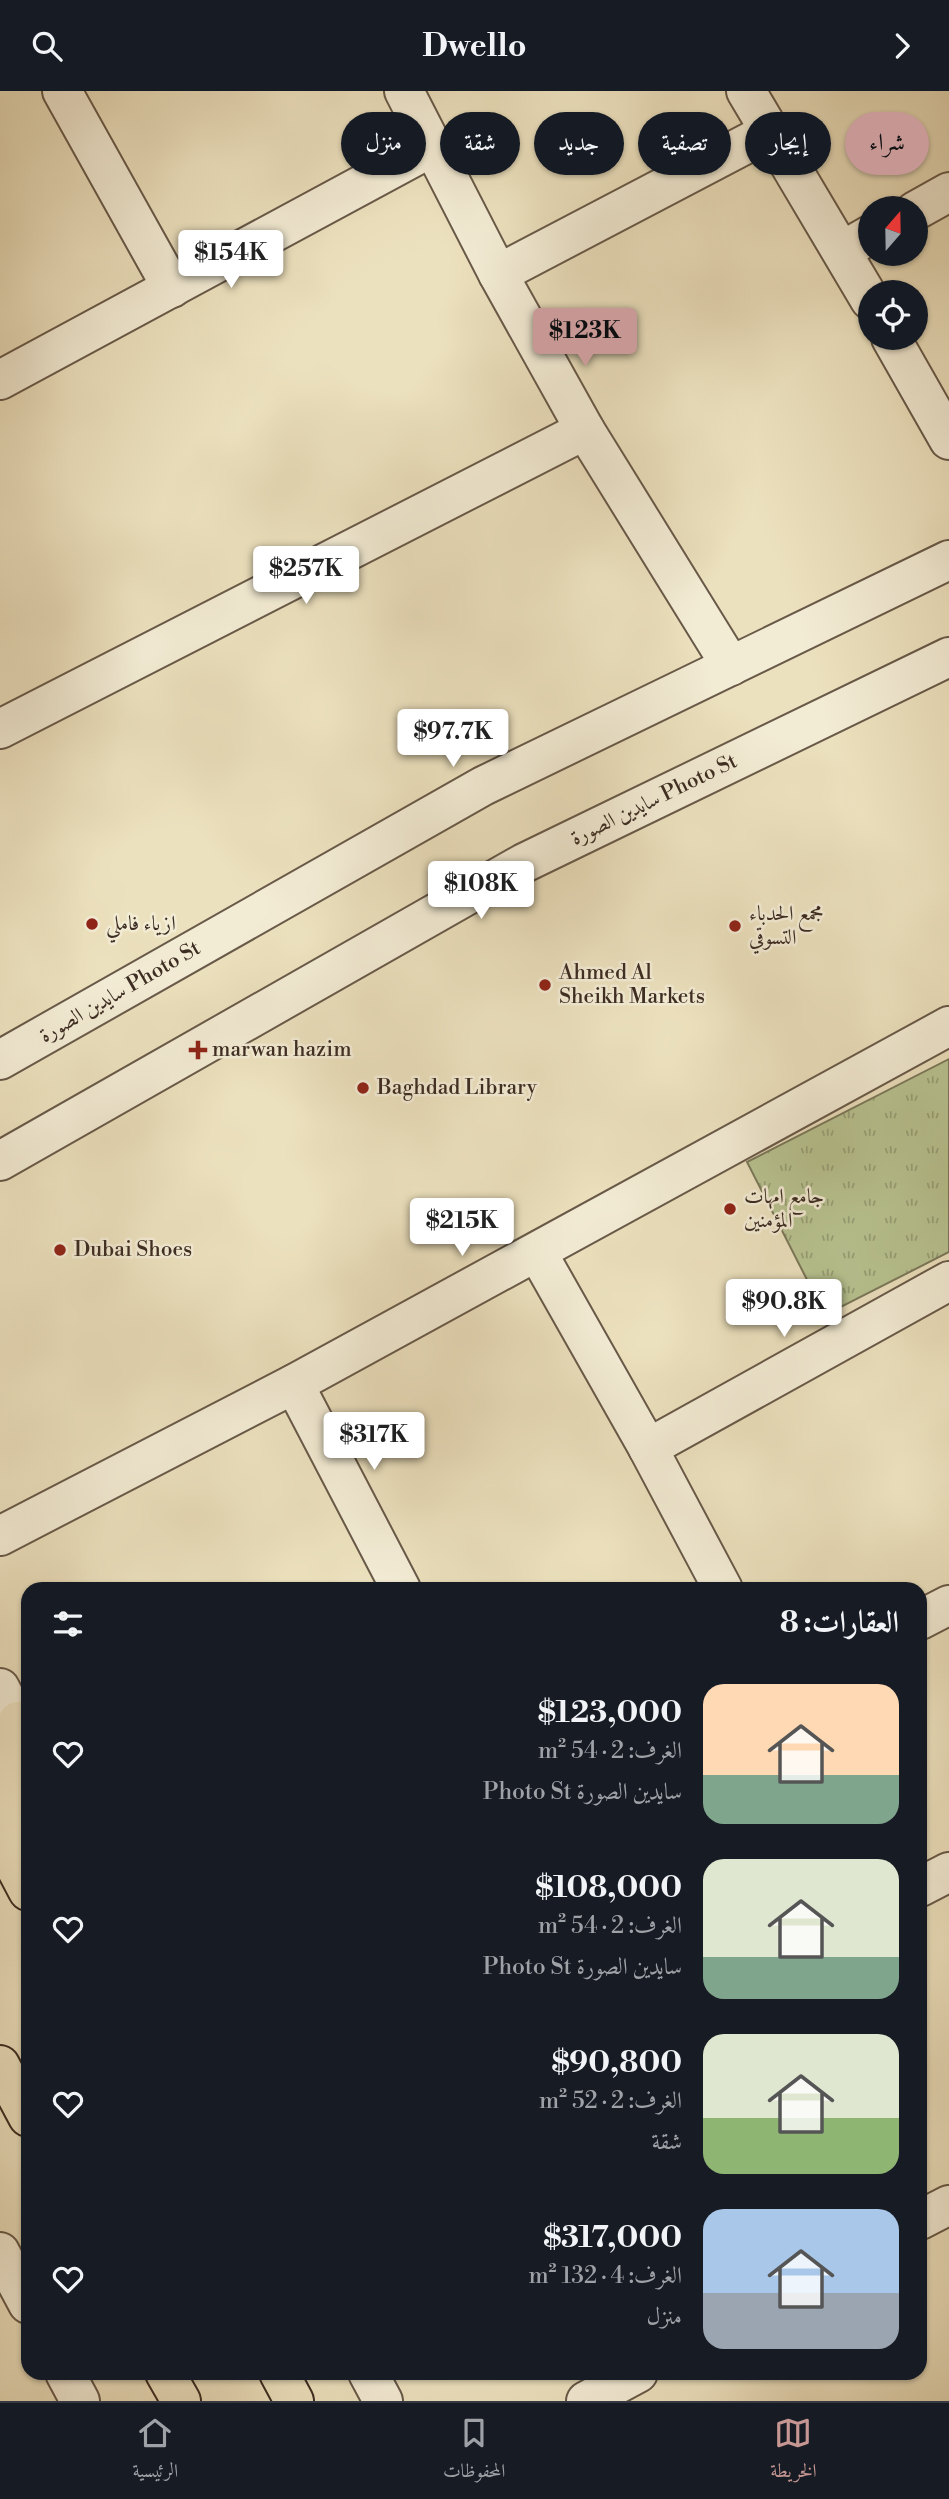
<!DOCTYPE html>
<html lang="ar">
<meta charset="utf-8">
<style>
:root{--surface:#171b24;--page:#242831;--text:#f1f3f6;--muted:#9ea1a6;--line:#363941;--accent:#c59692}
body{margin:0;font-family:"Libre Bodoni",Amiri,serif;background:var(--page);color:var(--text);direction:rtl;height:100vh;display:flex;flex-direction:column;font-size:26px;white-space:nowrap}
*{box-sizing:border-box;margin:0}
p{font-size:23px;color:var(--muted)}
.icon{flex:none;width:38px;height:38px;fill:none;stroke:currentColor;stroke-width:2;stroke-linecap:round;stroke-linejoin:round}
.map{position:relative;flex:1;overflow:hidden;direction:ltr}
.details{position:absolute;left:21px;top:1491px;width:906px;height:798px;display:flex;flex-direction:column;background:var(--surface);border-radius:21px;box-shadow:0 2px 5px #0004;direction:rtl}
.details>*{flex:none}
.guide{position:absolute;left:21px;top:21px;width:908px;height:63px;direction:rtl;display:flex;gap:14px}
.needle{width:46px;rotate:20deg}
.controls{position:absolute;left:858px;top:105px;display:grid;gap:14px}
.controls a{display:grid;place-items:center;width:70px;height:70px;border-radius:50%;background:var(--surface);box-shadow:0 2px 5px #0004;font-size:35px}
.price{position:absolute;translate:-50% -60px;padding:0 16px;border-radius:7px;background:#fff;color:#222;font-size:23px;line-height:46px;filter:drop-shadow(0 2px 4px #0008)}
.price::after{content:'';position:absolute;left:50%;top:42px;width:21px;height:16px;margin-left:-10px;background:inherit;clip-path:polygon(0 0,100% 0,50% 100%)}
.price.selected{background:var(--accent);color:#111}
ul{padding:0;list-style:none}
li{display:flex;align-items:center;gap:21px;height:175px;padding:0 28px}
li span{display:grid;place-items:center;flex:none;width:196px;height:140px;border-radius:21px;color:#555}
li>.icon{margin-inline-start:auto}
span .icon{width:84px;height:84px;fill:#fffc;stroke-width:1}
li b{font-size:30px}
h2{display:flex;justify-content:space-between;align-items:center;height:84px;padding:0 28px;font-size:30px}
.pill{padding:0 24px;border-radius:32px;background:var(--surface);box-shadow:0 2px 5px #0004;font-size:24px;line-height:63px}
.pill.selected{background:var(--accent);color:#111}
header{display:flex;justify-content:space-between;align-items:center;height:91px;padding:0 28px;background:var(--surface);font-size:32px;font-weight:700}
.tab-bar{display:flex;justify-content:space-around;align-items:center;height:98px;border-top:2px solid var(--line);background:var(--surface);font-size:19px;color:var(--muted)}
.tab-bar a{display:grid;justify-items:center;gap:4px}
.tab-bar .selected{color:var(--accent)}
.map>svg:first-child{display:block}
</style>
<header><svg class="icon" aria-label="forward" viewBox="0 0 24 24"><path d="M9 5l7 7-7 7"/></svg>Dwello<svg class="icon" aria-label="search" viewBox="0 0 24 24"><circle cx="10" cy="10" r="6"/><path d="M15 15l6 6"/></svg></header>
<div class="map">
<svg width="949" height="2310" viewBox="0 0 949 2310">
<defs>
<pattern id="park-tufts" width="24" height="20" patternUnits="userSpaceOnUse" patternTransform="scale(1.75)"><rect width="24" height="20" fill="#b8c391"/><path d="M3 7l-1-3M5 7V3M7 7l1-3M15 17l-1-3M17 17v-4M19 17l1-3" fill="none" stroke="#979f76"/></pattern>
</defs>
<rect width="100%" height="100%" fill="#ece1be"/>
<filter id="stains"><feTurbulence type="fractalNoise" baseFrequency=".00286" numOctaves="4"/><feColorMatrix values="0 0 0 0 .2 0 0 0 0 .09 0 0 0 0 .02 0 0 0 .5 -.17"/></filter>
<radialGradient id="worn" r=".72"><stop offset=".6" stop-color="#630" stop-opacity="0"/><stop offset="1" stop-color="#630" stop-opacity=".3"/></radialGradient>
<polygon fill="url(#park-tufts)" stroke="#7a785a" stroke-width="2" points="949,968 949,1161 825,1224 747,1071"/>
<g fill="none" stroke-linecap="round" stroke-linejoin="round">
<g stroke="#685949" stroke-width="42">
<g id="minor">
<polyline points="62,0 172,197"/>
<polyline points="404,0 498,183 585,339 731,575"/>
<polyline points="746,0 870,209"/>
<polyline points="915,120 949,101"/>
<polyline points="842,160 870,144"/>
<polyline points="498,183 769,41"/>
<polyline points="891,247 949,349"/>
<polyline points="0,289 434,55"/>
<polyline points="0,638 585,339"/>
<polyline points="0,969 483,695 949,469"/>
<polyline points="0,1070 524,772 949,566"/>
<polyline points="537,1161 648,1357 723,1498"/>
<polyline points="294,1293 401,1498"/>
<polyline points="648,1357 949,1190"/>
<polyline points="0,1445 294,1293 949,935"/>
<polyline points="920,1529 949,1514"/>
<polyline points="0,1597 28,1650"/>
<polyline points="920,1796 949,1781"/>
<polyline points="920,2129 949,2114"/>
<polyline points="0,2161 28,2213"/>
<polyline points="65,2282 80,2310"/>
<polyline points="368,2282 383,2310"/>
<polyline points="586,2310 638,2282"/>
</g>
</g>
<g stroke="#3c2c22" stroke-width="42">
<g id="highway">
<polyline points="0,1747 28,1800"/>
<polyline points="6,1757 18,1630"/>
<polyline points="0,1974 28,2026"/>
<polyline points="165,2282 181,2310"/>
<polyline points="279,2282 294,2310"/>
</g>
</g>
<use href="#minor" stroke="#f3ecd5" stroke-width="38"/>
<use href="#highway" stroke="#ece1be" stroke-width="38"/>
</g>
<g fill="#8f2418" stroke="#f3ecd5" stroke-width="2.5">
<circle cx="92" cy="833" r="7"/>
<circle cx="735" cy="835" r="7"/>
<circle cx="545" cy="894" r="7"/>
<path d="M194.5 948.5h7v7h7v7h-7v7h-7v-7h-7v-7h7z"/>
<circle cx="363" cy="997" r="7"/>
<circle cx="730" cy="1118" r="7"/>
<circle cx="60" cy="1159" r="7"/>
</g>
<g text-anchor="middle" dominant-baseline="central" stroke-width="5" stroke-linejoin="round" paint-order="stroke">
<g font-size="21" fill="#3c2c22" stroke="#f3ecd5">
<text transform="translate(654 709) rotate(-26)">سايدين الصورة Photo St</text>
<text transform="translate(120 901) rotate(-30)">سايدين الصورة Photo St</text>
</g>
<g font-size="21" fill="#3c2c22" stroke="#f3ecd5" text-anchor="start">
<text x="749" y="823">مجمع الحدباء<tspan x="749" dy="24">التسوقي</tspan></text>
<text x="106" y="833">ازياء فاملي</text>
<text x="559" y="882">Ahmed Al<tspan x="559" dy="24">Sheikh Markets</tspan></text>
<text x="212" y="959">marwan hazim</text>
<text x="377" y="997">Baghdad Library</text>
<text x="744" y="1106">جامع امهات<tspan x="744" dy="24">المؤمنين</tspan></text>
<text x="74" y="1159">Dubai Shoes</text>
</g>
</g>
<rect width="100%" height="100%" filter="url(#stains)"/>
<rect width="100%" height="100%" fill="url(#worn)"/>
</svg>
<div class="controls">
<a><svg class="needle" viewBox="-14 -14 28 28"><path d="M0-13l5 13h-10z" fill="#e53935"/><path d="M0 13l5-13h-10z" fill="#9ea1a6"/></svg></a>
<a><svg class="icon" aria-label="locate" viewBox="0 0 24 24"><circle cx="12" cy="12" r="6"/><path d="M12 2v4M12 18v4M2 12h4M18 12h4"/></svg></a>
</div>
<b class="price" style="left:231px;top:199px">$154K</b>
<b class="price selected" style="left:585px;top:277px">$123K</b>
<b class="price" style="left:306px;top:515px">$257K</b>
<b class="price" style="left:453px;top:678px">$97.7K</b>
<b class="price" style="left:481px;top:830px">$108K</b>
<b class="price" style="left:462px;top:1167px">$215K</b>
<b class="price" style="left:784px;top:1248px">$90.8K</b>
<b class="price" style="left:374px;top:1381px">$317K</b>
<div class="guide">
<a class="pill selected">شراء</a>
<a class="pill">إيجار</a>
<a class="pill">تصفية</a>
<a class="pill">جديد</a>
<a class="pill">شقة</a>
<a class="pill">منزل</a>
</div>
<section class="details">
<h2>العقارات: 8<svg class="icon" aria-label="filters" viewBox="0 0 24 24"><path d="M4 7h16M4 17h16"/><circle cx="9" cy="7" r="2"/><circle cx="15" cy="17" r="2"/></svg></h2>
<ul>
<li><span style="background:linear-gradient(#ffd9b3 65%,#7fa58c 0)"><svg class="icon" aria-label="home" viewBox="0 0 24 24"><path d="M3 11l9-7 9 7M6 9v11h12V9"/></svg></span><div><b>$123,000</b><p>الغرف: 2 · 54 m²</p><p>سايدين الصورة Photo St</p></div><svg class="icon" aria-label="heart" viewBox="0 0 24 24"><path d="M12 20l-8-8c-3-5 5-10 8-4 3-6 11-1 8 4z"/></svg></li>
<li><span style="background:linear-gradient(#dfe7d0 70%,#7fa58c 0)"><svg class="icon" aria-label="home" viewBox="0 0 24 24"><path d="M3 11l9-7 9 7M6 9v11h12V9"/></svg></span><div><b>$108,000</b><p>الغرف: 2 · 54 m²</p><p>سايدين الصورة Photo St</p></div><svg class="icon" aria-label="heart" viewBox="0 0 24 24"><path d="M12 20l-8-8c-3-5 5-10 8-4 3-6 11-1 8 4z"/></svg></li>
<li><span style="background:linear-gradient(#dfe7d0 60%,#8fb573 0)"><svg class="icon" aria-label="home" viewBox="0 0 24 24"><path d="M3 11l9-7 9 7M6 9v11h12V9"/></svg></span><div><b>$90,800</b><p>الغرف: 2 · 52 m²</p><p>شقة</p></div><svg class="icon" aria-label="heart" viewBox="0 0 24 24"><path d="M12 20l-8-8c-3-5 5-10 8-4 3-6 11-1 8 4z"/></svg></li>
<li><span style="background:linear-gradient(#a9c7e8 60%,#9aa5b1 0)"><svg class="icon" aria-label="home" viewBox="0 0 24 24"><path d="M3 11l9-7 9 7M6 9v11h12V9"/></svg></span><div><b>$317,000</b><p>الغرف: 4 · 132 m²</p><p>منزل</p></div><svg class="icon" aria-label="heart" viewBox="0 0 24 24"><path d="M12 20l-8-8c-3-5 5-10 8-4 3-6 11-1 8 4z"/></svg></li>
</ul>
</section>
</div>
<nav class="tab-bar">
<a class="selected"><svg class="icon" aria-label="map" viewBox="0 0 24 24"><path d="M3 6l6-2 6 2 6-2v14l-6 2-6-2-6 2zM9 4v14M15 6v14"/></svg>الخريطة</a>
<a><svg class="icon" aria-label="saved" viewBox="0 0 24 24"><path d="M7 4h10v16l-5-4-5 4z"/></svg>المحفوظات</a>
<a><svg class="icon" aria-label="home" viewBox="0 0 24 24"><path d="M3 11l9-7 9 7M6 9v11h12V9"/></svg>الرئيسية</a>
</nav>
